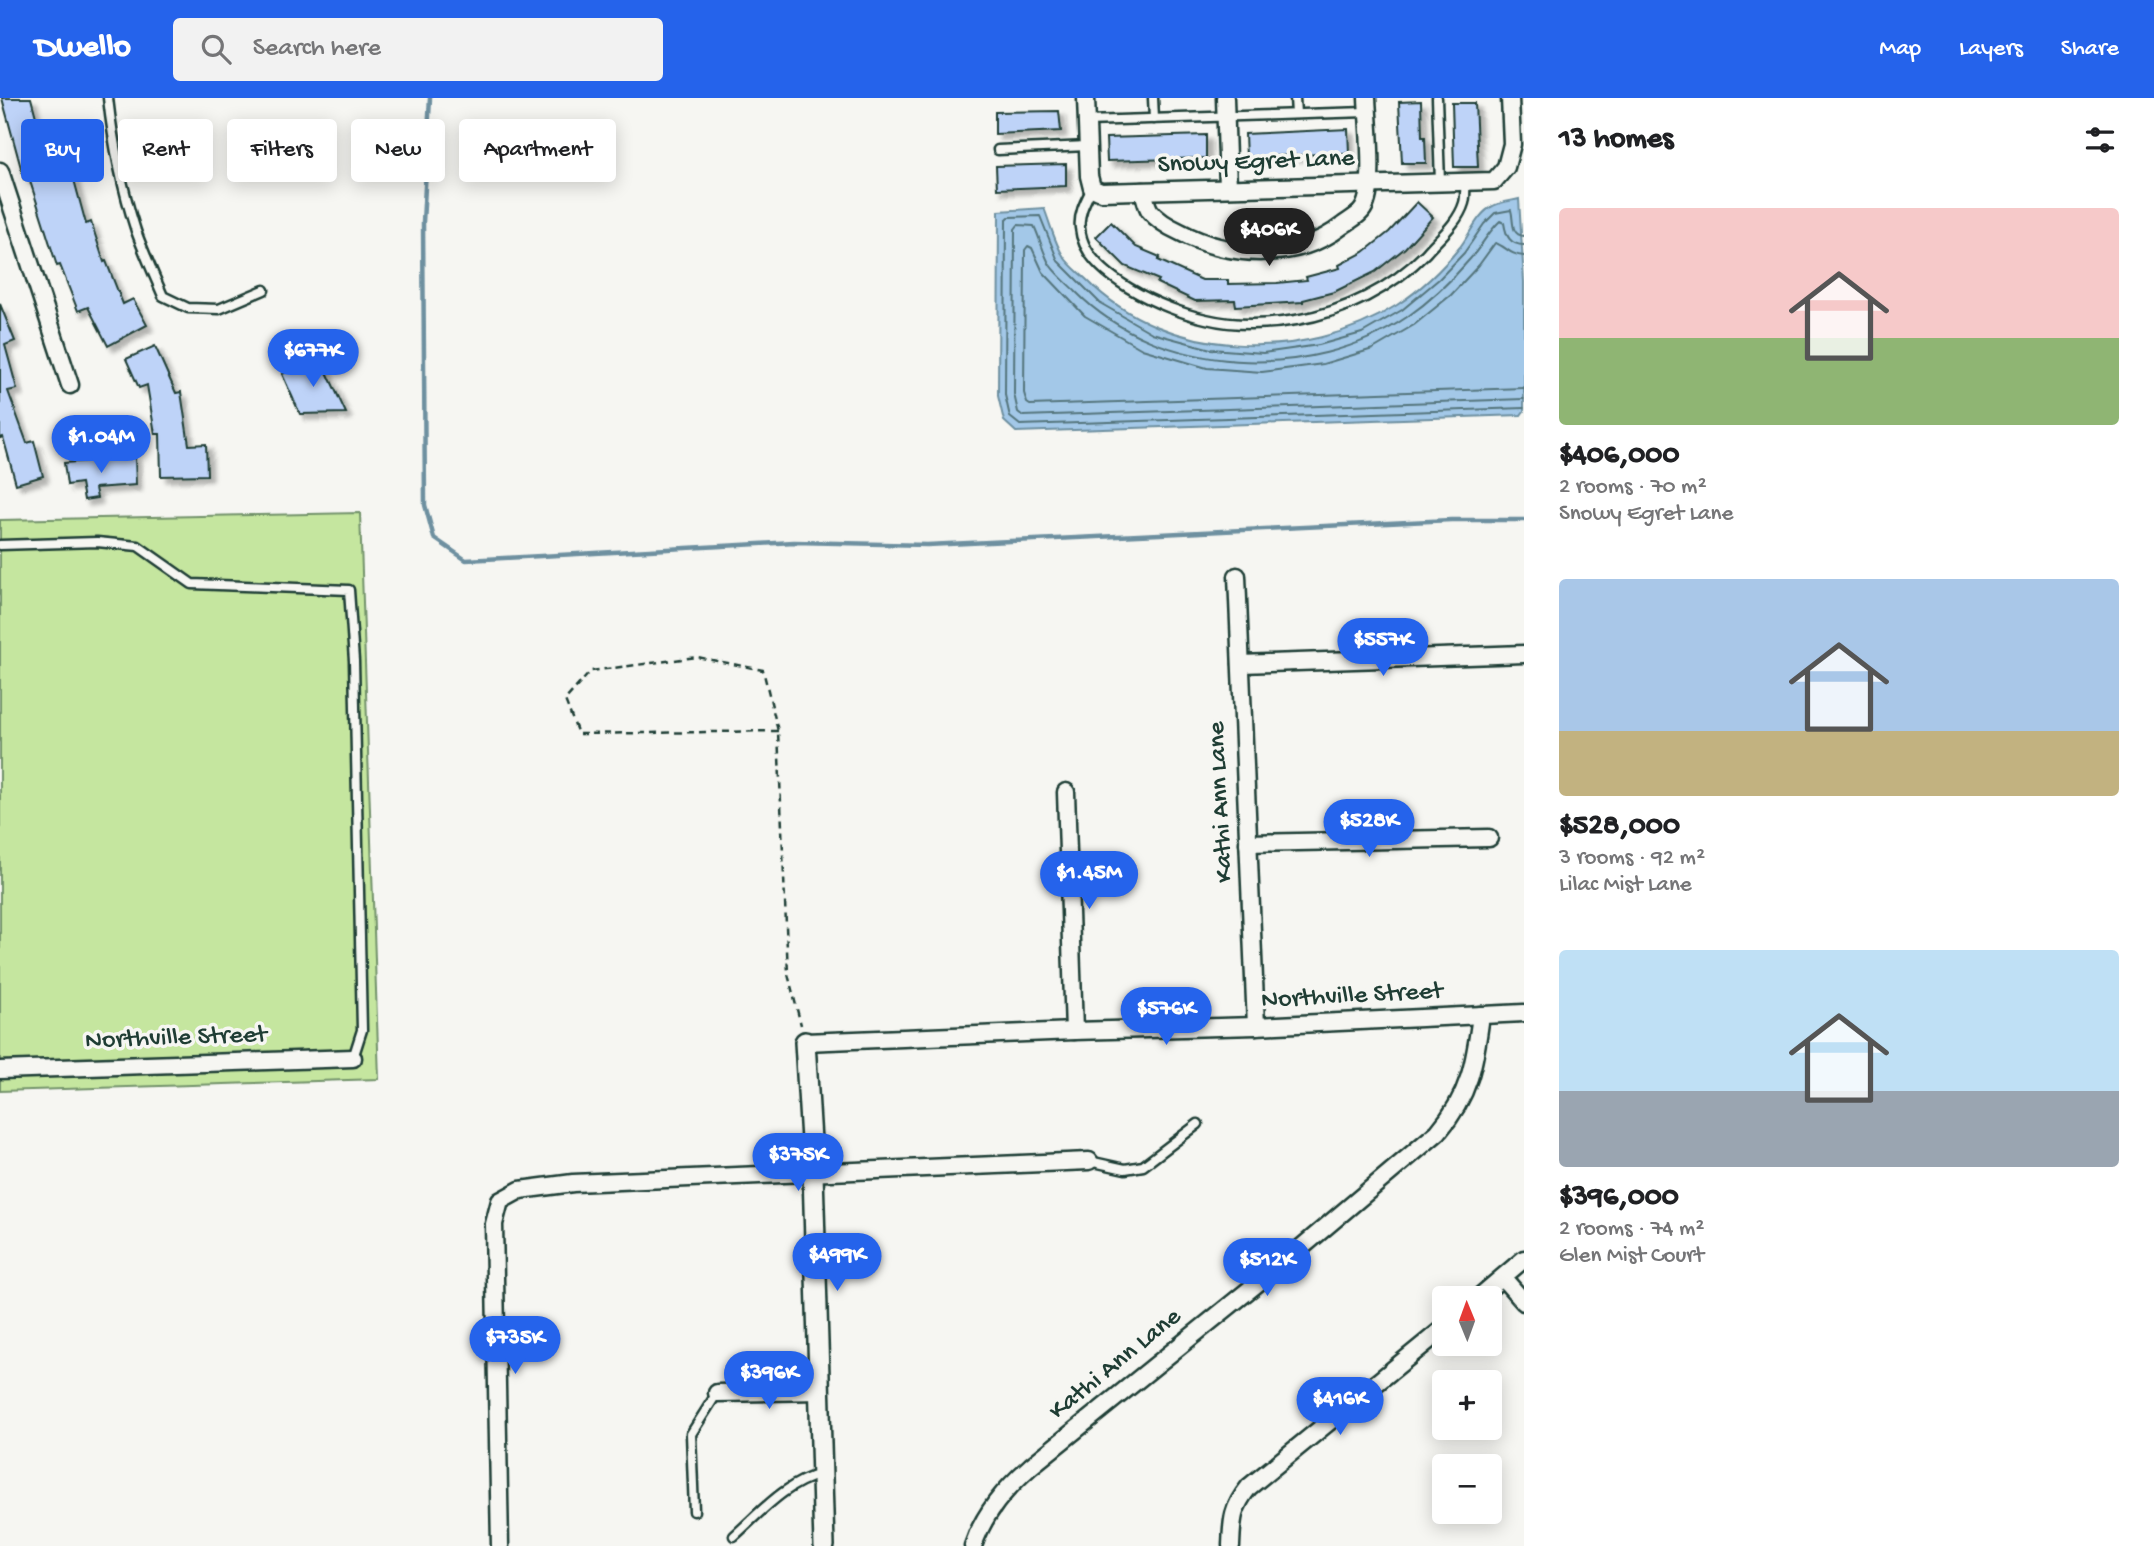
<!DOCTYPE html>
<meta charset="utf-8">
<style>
:root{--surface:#fff;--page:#f2f2f2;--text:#202124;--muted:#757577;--accent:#2563eb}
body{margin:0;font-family:"Gochi Hand",sans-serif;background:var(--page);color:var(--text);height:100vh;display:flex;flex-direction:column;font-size:26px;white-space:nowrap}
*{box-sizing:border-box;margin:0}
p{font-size:23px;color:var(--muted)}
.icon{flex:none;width:38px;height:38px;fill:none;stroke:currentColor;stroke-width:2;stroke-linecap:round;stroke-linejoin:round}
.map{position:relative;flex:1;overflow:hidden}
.side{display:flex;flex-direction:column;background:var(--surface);width:630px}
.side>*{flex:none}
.hud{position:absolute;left:21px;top:21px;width:665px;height:63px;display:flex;gap:14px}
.needle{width:46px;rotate:359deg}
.fabs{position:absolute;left:1432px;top:1188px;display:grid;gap:14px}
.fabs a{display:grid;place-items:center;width:70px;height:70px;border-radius:7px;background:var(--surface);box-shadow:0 4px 18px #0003;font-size:35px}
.price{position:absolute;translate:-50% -60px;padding:0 16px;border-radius:24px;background:var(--accent);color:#fff;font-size:23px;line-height:46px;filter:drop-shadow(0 2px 4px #0008)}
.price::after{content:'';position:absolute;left:50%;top:42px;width:21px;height:16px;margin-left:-10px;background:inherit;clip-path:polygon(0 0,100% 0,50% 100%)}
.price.selected{background:#222;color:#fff}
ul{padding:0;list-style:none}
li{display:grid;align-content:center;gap:14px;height:371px;padding:0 35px}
li span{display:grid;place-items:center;height:217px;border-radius:7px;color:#555}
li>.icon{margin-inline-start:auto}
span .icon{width:126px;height:126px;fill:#fffc;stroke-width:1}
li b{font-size:30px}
h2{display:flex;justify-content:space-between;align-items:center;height:84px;padding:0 35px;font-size:30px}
.tag{padding:0 24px;border-radius:7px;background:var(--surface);box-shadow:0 4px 18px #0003;font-size:24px;line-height:63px}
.tag.selected{background:var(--accent);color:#fff}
header{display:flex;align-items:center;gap:42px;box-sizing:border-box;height:98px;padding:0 35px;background:var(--accent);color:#fff}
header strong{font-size:33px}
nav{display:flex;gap:38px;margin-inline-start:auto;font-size:24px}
.search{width:490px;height:63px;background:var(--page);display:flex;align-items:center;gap:18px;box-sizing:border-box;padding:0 24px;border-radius:7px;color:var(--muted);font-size:26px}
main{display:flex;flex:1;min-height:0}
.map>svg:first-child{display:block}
</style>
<header>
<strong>Dwello</strong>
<div class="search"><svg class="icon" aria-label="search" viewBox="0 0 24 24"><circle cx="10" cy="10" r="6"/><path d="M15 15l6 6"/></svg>Search here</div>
<nav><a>Map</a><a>Layers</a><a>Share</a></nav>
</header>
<main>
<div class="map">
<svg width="1524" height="1448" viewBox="0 0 1524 1448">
<defs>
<filter id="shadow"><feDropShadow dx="5.5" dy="5.5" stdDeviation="2" flood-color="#0004"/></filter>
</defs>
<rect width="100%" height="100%" fill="#f6f6f2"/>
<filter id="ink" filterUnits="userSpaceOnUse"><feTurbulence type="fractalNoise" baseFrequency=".0143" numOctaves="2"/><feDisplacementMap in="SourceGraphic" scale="14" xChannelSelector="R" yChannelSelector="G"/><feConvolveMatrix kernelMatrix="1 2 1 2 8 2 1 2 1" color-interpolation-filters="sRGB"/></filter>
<g filter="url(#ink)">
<polygon fill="#c5e69f" stroke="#72926a" stroke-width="2" points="360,415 379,981 0,993 0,422"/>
<path fill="#a3c8e8" stroke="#6e90a0" stroke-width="2" d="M1519,101l5,83v129l-3,4 -505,17 -12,-11 -6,-25 1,-185 45,-3c6,15 11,36 20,49 6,9 16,16 23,23 79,80 218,84 310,25 23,-15 46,-37 63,-58 10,-13 18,-34 33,-41 7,-4 18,-5 26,-7z"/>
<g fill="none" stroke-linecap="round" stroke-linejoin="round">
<g stroke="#54757c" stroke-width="2">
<path d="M1524,138c-14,-1 -10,-16 -13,-26l-16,3 -11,11 -20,29 -25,26 -37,31 -40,23 -43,12 -56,8 -52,-4 -59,-16 -52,-30 -42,-42 -18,-45 -31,1 -3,3 -1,175 5,22 10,8 504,-17"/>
<path d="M1524,147c-14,0 -18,-9 -20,-22l-4,-2c-12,11 -19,26 -30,38 -18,21 -40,42 -63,58 -96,66 -248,59 -331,-25 -8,-8 -19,-17 -26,-27 -7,-12 -10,-27 -16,-39l-16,-1 -3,4 -1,165 4,18 5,4 501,-17"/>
<path d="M1524,158c-15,-1 -18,-10 -29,-13l-16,22 -28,30 -37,30 -41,24 -50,15 -61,8 -55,-4 -65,-19 -57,-33 -42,-44 -11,-24 -4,-2 -3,4 -1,143 3,10 3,2 494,-17"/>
</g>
<polyline stroke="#6e90a0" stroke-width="4.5" points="430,0 423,124 425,407 434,440 466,462 794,444 927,447 1451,422 1524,422"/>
</g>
<g fill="#bed3f8" stroke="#1f3d34" stroke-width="2" filter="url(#shadow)">
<polygon points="2,0 31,0 41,38 57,34 69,79 73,78 86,126 91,124 104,164 106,163 123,206 133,201 147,227 108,248 88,209 78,213 60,167 57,168 29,80 24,81"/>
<polygon points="1421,3 1422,39 1425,39 1426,65 1402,65 1399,4"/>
<polygon points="1452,5 1475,5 1478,69 1454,69"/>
<polygon points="1059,13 1061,33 995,36 995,14"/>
<polygon points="1348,31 1349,55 1246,59 1245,36"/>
<polygon points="1206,37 1206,60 1107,63 1106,40"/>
<polygon points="1066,66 1066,88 997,91 996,68"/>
<polygon points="1417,104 1433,119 1405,150 1375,174 1334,194 1303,202 1303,204 1236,208 1235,202 1195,203 1157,185 1159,182 1125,168 1096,139 1111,124 1136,149 1160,159 1158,162 1202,182 1228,182 1228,186 1277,185 1307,182 1306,179 1340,170 1339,167 1364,154 1389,134"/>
<polygon points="0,206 15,243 5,247 17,291 8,293 27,345 34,343 43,378 16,386 3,339 0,340"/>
<polygon points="155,248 176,295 181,294 189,347 206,346 207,377 161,378 160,336 155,336 147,287 139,290 126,261"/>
<polygon points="320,259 346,315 300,316 282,276"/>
<polygon points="135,359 136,387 95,390 97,400 84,402 81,385 67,387 64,365"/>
</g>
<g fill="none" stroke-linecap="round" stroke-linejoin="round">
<g stroke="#1f3d34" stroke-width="13">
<g id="service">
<path d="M108,0c5,45 14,90 28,133 8,22 18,44 27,65l25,12 31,1 45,-19"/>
<polyline points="1153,0 1154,21"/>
<polyline points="1295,0 1296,16"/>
<polyline points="1437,0 1440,84"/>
<polyline points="1087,23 1367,14"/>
<polyline points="998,52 1088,48"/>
<path d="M1092,90c-6,12 -14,26 -12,40 4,48 85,82 126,91 29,7 61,6 90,1 48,-8 96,-32 130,-67 13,-15 32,-30 38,-50 2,-7 1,-15 1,-22"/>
<polyline points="0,447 97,444 138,448 192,486 349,492 354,563 362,932 353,960"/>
<polyline points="1089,1063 1125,1071 1143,1068 1198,1026"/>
<polyline points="694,1413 691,1336 717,1295"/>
<path d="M734,1438c27,-24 52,-54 88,-62"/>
</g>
</g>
<g stroke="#1f3d34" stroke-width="21">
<g id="minor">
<polyline points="1086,0 1089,78 1092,90 1101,94 1494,83 1506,69 1512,46 1510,0"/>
<polyline points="1225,0 1228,90"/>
<polyline points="0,73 70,287"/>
<path d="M1143,93c2,6 3,14 7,20 8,10 19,16 30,21 49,26 117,29 162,-6 6,-5 17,-10 21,-17 13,-20 5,-85 4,-111"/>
<polyline points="1237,478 1256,928"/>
<polyline points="1241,566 1524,556"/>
<polyline points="1066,694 1074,933"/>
<polyline points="1248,745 1489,740"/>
<polyline points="805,944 1074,933 1256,928 1524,915"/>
<polyline points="0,972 353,960"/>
<polyline points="1503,1180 1524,1204"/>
<polyline points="1478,1200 1524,1161"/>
<polyline points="717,1295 820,1293"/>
<polyline points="500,1448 494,1126 500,1103 520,1092 573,1085 1089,1063"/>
<path d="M973,1448c11,-33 32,-57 58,-80l265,-214 142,-120c32,-37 37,-70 43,-117"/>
<path d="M1231,1448c1,-26 1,-38 18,-59l195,-159"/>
</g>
</g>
<g stroke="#1f3d34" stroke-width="24">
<polyline id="tertiary" points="805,944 813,1075 824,1448"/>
</g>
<polyline stroke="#1f3d34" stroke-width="2.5" stroke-dasharray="7 5" stroke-linecap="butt" points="778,633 578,636 565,602 591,573 697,559 763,572 778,633 788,876 801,927"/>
<use href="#service" stroke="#f6f6f2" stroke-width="8"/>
<use href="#minor" stroke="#f6f6f2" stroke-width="16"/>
<use href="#tertiary" stroke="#f6f6f2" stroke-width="19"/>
</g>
</g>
<g text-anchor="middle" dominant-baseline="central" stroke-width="7" stroke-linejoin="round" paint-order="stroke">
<g font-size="26" fill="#1f3d34" stroke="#f6f6f2">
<text transform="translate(1256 65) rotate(-2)">Snowy Egret Lane</text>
<text transform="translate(1222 704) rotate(-93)">Kathi Ann Lane</text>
<text transform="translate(1352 899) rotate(-3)">Northville Street</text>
<text transform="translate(176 941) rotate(-2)">Northville Street</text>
<text transform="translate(1116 1267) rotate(-39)">Kathi Ann Lane</text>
</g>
</g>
</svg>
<div class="fabs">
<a><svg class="needle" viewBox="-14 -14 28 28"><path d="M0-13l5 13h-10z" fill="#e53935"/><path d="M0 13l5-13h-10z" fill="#757577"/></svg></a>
<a>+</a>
<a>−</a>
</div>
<b class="price selected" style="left:1269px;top:170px">$406K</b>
<b class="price" style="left:313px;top:291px">$677K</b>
<b class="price" style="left:101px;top:377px">$1.04M</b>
<b class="price" style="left:1383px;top:580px">$557K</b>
<b class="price" style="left:1369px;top:761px">$528K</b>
<b class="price" style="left:1089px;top:813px">$1.45M</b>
<b class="price" style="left:1166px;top:949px">$576K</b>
<b class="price" style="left:798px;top:1095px">$375K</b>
<b class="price" style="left:837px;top:1195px">$499K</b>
<b class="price" style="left:1267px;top:1200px">$512K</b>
<b class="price" style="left:515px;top:1278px">$735K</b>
<b class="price" style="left:769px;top:1313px">$396K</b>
<b class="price" style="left:1340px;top:1339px">$416K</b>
<div class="hud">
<a class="tag selected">Buy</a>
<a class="tag">Rent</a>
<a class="tag">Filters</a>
<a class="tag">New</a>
<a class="tag">Apartment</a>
</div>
</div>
<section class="side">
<h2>13 homes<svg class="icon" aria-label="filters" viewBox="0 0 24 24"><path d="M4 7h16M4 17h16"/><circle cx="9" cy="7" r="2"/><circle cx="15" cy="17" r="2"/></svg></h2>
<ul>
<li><span style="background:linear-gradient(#f6c9c9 60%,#8fb573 0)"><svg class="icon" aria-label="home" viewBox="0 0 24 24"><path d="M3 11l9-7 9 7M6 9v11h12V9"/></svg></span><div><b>$406,000</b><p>2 rooms · 70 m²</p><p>Snowy Egret Lane</p></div></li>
<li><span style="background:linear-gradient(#a9c7e8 70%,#c2b280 0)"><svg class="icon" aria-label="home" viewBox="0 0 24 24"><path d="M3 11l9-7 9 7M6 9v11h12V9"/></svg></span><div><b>$528,000</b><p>3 rooms · 92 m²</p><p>Lilac Mist Lane</p></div></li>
<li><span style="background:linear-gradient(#bfe0f5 65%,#9aa5b1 0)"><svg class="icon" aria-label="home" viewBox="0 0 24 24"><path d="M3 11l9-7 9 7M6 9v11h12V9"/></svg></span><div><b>$396,000</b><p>2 rooms · 74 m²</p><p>Glen Mist Court</p></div></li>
</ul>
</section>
</main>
